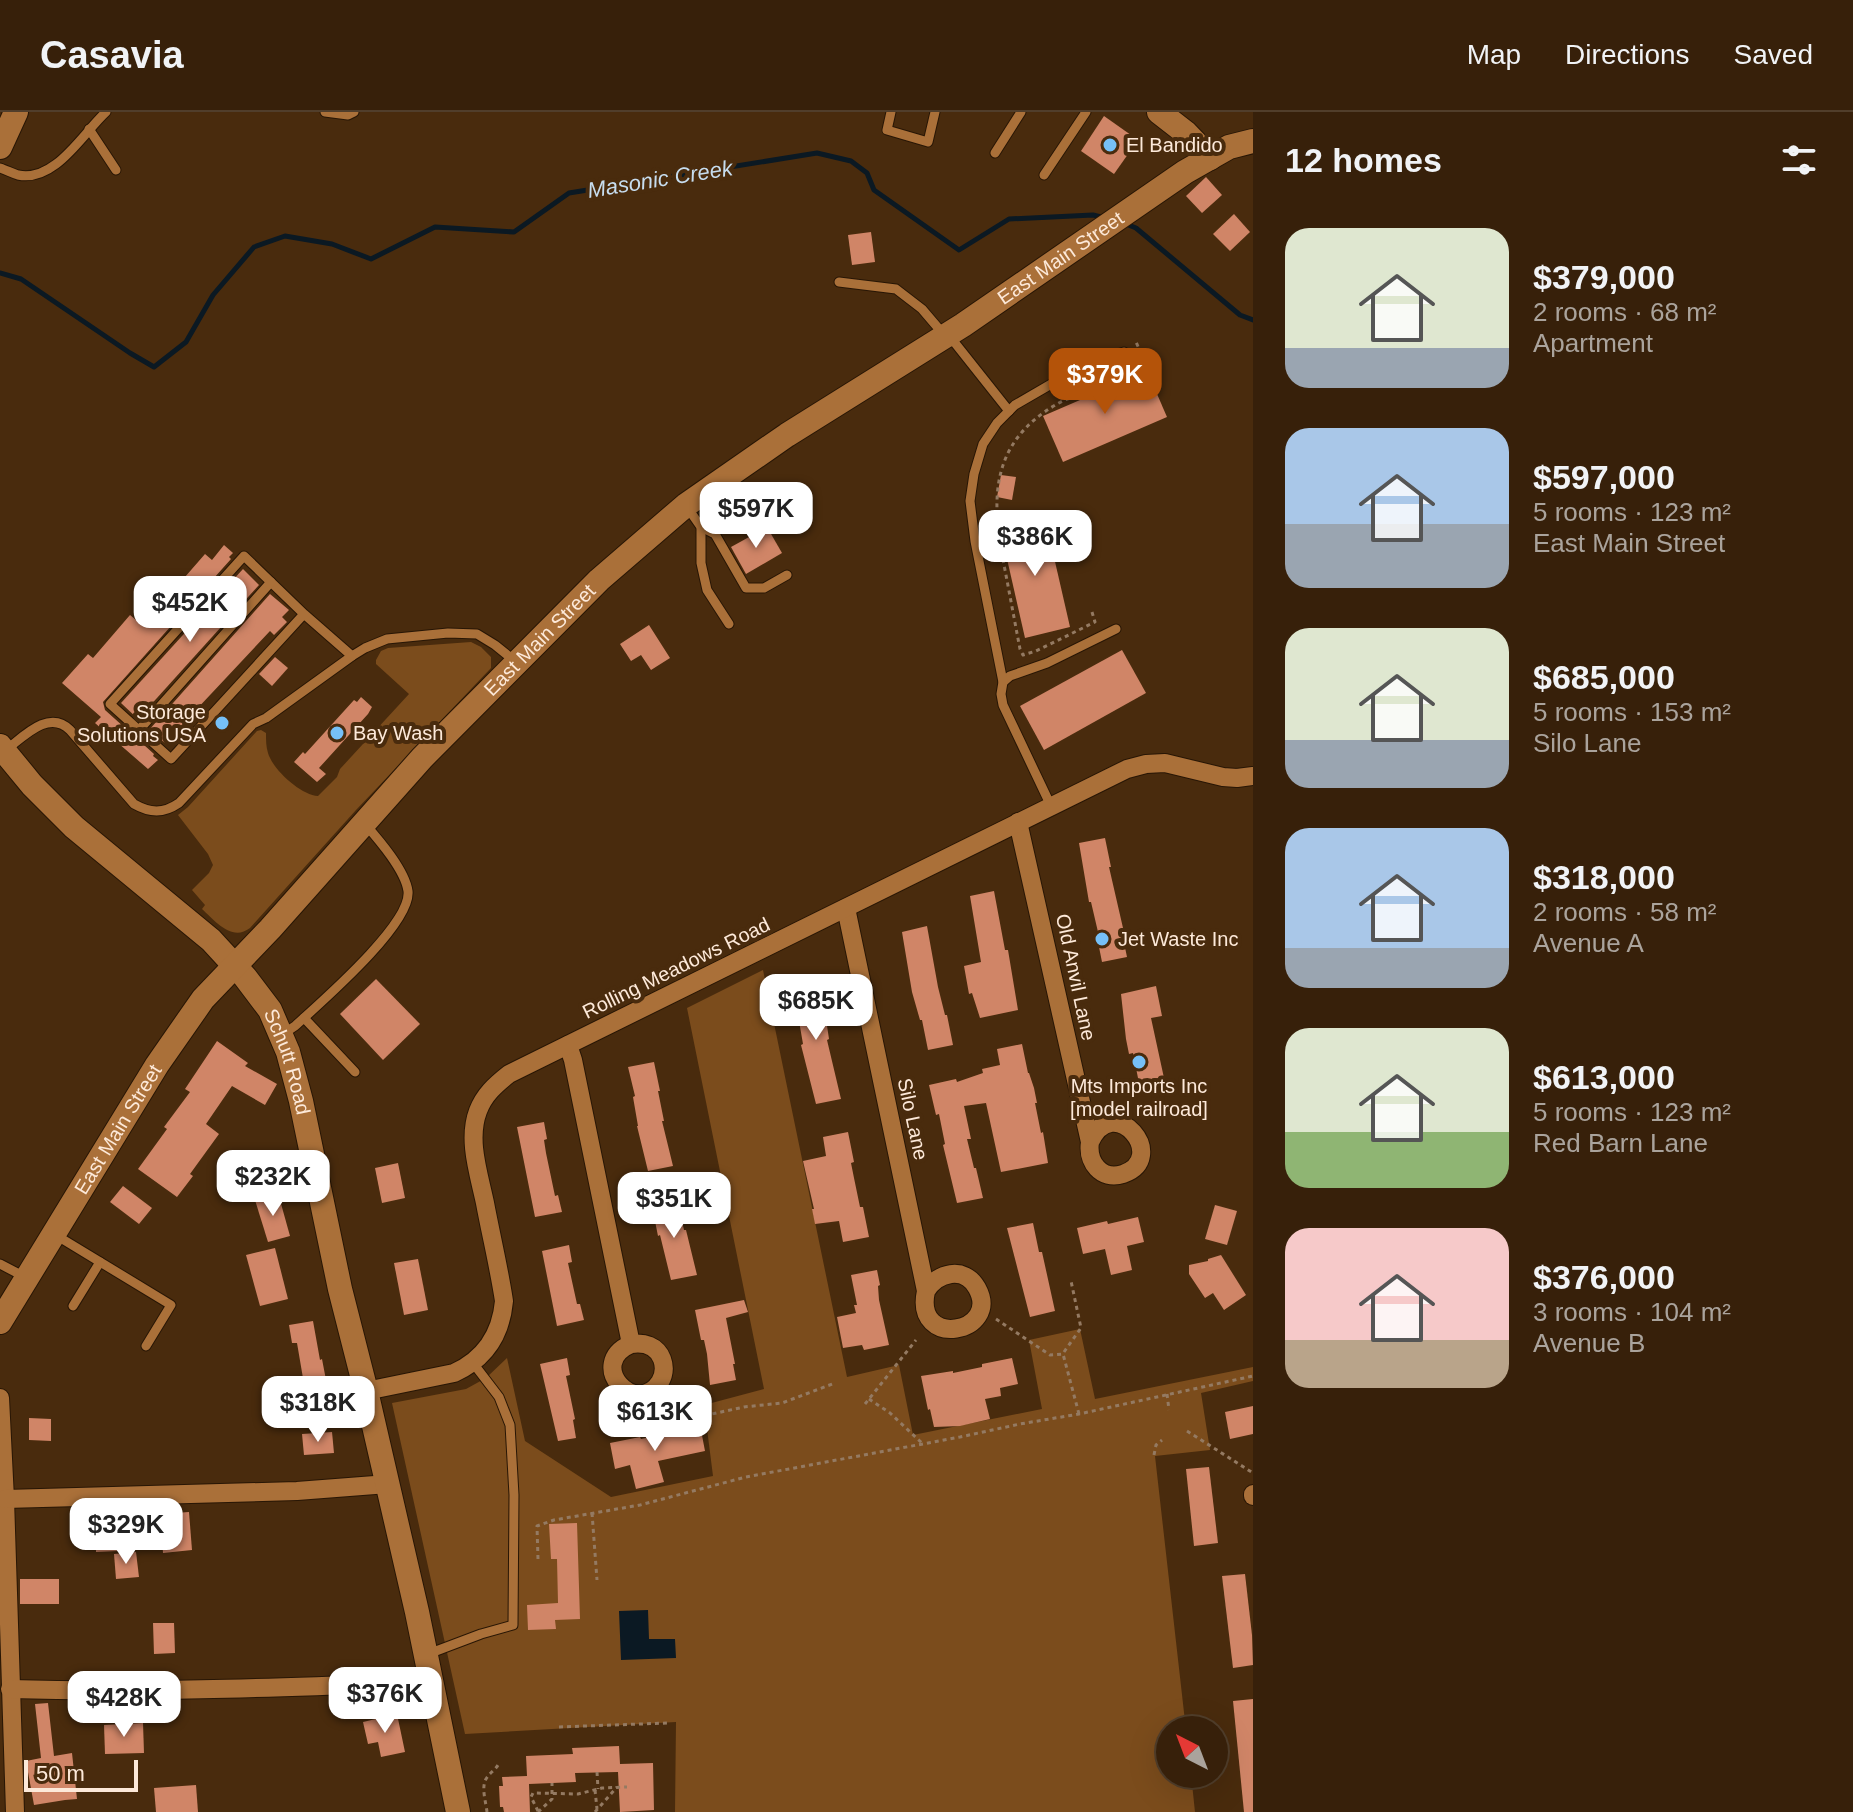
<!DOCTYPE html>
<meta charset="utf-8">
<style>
:root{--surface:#37200a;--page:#3e2813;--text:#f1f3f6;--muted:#aaa39c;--line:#513e2b;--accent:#b45309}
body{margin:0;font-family:Helvetica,sans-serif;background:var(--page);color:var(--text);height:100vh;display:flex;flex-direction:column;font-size:30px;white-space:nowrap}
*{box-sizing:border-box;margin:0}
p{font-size:26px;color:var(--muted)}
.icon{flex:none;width:44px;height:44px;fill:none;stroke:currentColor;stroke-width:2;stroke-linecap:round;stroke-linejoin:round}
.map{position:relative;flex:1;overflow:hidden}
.panel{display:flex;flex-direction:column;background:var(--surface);width:600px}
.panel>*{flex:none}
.needle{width:52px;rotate:318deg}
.buttons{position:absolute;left:1156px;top:1604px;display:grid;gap:16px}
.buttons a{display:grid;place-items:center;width:72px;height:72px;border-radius:50%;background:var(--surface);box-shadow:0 8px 32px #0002,0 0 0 2px var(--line);font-size:40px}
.scale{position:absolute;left:24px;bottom:20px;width:114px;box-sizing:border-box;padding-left:8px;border:4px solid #fde9d9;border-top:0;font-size:22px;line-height:28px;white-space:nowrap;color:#fde9d9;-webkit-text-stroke:6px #492b0d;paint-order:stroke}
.price{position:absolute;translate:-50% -68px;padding:0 18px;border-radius:16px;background:#fff;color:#222;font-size:26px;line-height:52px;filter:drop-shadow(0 2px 4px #0008)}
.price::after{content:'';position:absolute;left:50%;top:48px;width:24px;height:18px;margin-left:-12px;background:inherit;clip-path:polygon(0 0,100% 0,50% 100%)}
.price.current{background:var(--accent);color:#fff}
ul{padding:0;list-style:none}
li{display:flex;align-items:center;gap:24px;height:200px;padding:0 32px}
li span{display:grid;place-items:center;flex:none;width:224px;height:160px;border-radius:24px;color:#555}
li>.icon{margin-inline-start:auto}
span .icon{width:96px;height:96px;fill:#fffc;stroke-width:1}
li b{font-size:34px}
h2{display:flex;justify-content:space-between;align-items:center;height:96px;padding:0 32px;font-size:34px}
header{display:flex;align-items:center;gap:48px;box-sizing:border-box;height:112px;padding:0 40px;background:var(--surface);border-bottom:2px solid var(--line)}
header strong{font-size:38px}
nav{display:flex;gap:44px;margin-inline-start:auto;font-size:28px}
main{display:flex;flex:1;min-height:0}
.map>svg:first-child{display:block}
</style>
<header>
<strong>Casavia</strong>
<nav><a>Map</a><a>Directions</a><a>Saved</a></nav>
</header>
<main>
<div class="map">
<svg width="1253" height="1700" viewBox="0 0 1253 1700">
<rect width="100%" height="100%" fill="#492b0d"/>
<g fill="#7b4c1c">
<path d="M471,530l10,5 10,10v11l-135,142 -106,118c-18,14 -35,-7 -48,-19l3,-4 -13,-15 17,-17 4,-8 -5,-11 -30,-39 10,-8 69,-76 4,-1 5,3c0,7 0,14 2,20 5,17 33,42 50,43l19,-19 3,-8 69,-75 -33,-30v-4l5,-9 7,-3z"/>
<polygon points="763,858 847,1265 899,1253 913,1323 1042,1297 1029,1228 1080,1217 1095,1287 1253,1255 1253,1269 1201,1281 1210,1338 1155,1344 1186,1618 1170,1618 1170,1662 1191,1662 1195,1700 675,1700 676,1610 465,1622 392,1291 466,1277 486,1266 507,1246 525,1329 611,1385 713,1364 704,1293 764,1277 687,896"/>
</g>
<polygon fill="#0b1923" points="648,1498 649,1527 675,1527 676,1546 621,1548 619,1499"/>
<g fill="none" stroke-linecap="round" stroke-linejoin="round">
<g stroke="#0b1923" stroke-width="5">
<polyline points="1126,112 1136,116 1240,203 1253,208"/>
<polyline points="0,161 21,167 130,241 154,255 186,230 213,183 254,135 285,124 332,132 371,147 435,115 514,120 569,81 817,41 851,49 867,61 874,78 959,138 1009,107 1093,103 1105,106"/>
</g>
</g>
<g fill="#d08567">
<polygon points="1104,4 1138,28 1114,62 1081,39"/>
<polygon points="1206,65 1222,83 1202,101 1186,84"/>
<polygon points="1234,102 1250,120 1230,139 1213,122"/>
<polygon points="871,120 875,150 852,153 848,123"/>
<polygon points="1147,259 1167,305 1063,350 1043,304"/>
<polygon points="1001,363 1016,365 1012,388 997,385"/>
<polygon points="1045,406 1070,515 1025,526 1000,416"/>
<polygon points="767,415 782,441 746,462 731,435"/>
<polygon points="224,433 233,441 229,445 231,447 103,590 105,598 154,642 153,644 158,648 148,657 95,611 101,605 62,571 88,542 93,546 130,503 136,508 172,468 178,473 205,442 212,448"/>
<polygon points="243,457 259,473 138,607 121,591"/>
<polygon points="270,482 289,498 282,505 287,510 274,523 270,519 165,631 149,618"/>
<polygon points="649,513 670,546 651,558 641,543 631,549 620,532"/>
<polygon points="1122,538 1146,581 1044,638 1020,594"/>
<polygon points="275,545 288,556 272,574 259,562"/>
<polygon points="361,585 372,595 368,602 319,656 326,662 317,670 294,650 303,640 305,642 354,588 357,590"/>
<polygon points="1105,726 1111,755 1109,755 1123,816 1121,816 1127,845 1102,850 1096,820 1098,820 1091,790 1089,790 1079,731"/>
<polygon points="994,779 1005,838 1008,838 1018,898 980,906 972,881 969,882 964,854 981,850 970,784"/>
<polygon points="927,814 938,875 945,903 947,903 953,933 928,938 922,908 920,908 912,880 902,820"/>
<polygon points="376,867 420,912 383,948 340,902"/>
<polygon points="820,867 829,927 827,928 841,987 816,992 801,933 803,932 798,903 800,902 794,872"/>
<polygon points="1156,874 1162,904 1151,906 1164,966 1139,971 1133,941 1129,942 1126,927 1121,882"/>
<polygon points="217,929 248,951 245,954 277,972 265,993 232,974 206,1012 219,1022 190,1062 193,1064 177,1085 138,1057 167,1017 164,1015 190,980 185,977"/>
<polygon points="1022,932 1028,961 1029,961 1034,976 1037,991 1035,991 1041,1021 1043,1020 1048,1051 1001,1060 986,991 964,994 971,1027 967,1027 974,1056 976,1056 983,1086 957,1091 943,1033 945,1032 939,1002 936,1003 929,973 956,967 957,970 983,961 982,957 1000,953 997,937"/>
<polygon points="654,950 660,979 658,979 664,1009 662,1009 673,1054 648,1059 637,1014 638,1014 633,985 635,984 628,955"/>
<polygon points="544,1010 547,1027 544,1028 546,1041 555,1084 558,1083 562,1100 535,1105 517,1015"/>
<polygon points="848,1020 854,1050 851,1051 854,1066 860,1095 863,1095 869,1125 843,1130 839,1109 815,1112 812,1097 814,1097 803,1049 826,1044 823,1025"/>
<polygon points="398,1051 405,1086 382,1091 375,1056"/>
<polygon points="123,1074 152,1096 139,1112 110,1090"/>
<polygon points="278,1081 290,1124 268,1130 255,1088"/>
<polygon points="677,1088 684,1118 686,1118 697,1163 671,1168 660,1123 658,1124 652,1094"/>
<polygon points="1215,1093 1237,1099 1227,1133 1205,1127"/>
<polygon points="1138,1105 1144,1130 1127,1134 1132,1158 1111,1163 1105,1137 1083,1142 1077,1116 1107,1109 1108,1112"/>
<polygon points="1033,1111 1039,1140 1042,1140 1055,1199 1030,1205 1007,1116"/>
<polygon points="569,1133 572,1150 568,1151 577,1192 580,1192 584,1208 557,1214 542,1139"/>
<polygon points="275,1136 288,1187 260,1194 246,1143"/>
<polygon points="1221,1143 1246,1183 1224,1198 1213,1181 1205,1186 1189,1162 1189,1153 1208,1149 1208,1147"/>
<polygon points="418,1147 428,1198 404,1203 394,1151"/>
<polygon points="877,1158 880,1173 878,1174 879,1188 889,1233 864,1238 862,1233 843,1236 837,1205 856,1201 854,1193 857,1193 851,1163"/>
<polygon points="744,1188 748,1200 726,1206 735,1252 733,1252 736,1268 710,1273 707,1242 704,1228 701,1228 695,1198"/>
<polygon points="313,1209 320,1248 322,1247 326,1268 304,1272 297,1231 292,1231 289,1213"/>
<polygon points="567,1246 570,1263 566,1264 575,1307 573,1308 576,1326 558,1329 540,1252"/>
<polygon points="1012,1246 1018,1272 1000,1276 1001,1284 985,1287 990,1307 960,1314 934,1315 930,1297 928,1298 921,1264 953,1259 953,1261 982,1255 982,1252"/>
<polygon points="1253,1294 1253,1322 1230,1327 1225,1300"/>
<polygon points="29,1306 51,1307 51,1329 29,1328"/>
<polygon points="700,1313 705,1339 658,1349 664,1370 636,1377 630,1353 615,1357 610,1331 640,1325 641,1327 655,1324 671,1321 670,1319"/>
<polygon points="332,1320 334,1341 304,1343 302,1322"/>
<polygon points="1209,1355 1218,1431 1194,1434 1186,1357"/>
<polygon points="189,1400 192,1438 163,1441 160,1402"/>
<polygon points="117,1401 118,1439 96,1440 95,1402"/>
<polygon points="577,1411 580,1507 555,1508 556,1517 528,1518 527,1493 558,1491 557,1447 551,1447 549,1412"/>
<polygon points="136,1440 139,1465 116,1467 114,1442"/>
<polygon points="1245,1462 1252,1523 1253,1553 1233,1556 1222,1464"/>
<rect x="20" y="1467" width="39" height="25"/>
<polygon points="153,1511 174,1511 175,1541 154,1542"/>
<polygon points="1253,1587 1253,1700 1244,1700 1233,1589"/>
<polygon points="48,1591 54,1644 72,1641 77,1687 65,1688 34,1693 26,1649 41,1646 35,1592"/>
<polygon points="397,1602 405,1640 381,1645 378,1630 368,1632 363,1610"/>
<polygon points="143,1611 144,1641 105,1642 104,1613"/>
<polygon points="619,1634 620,1652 653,1651 654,1698 620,1700 618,1660 575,1661 576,1670 529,1672 530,1700 504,1700 503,1695 500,1695 499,1674 503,1674 502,1665 527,1664 526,1644 573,1642 572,1636"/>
<polygon points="196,1673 198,1700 156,1700 154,1676"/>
</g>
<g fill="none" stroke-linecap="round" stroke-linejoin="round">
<g stroke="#281605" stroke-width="11">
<g id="lane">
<polyline points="325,0 348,3 354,0"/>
<polyline points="891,0 887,18 928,30 935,0"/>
<polyline points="89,17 116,58"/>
<polyline points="995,41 1021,0"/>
<path d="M0,56c6,2 12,5 18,7 37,8 65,-42 88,-63"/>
<polyline points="1044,63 1086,0"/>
<polyline points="839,170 896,177 922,197 945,224 955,231 1009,299"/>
<polyline points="687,395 701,415 701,451 707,478 729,512"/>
<polyline points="701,415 715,422 746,476 764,476 787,463"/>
<polyline points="304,502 244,444 110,592 171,647 304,502 352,544"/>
<polyline points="1003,570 1010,564 1047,551 1116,517"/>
<polyline points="139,618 271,470"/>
<path d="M6,638c18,-14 43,-41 64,-20l64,74c16,9 29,10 45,-1l74,-79 13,-6 86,-62 13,-8 22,-9 61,-6 29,1 18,11 21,17"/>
<polyline points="1051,694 1003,593 1001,582 1003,570 975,429 970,389 974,362 983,332 997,311 1015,293 1053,271 1102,247 1124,240"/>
<polyline points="304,906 355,960"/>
<path d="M283,922l12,-8c25,-23 117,-102 113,-135 -3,-21 -29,-51 -43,-67"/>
<polyline points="54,1122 171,1193 146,1234"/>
<polyline points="0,1152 25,1165"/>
<polyline points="73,1194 100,1150"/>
<polyline points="426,1541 436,1539 481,1522 513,1513 514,1383 510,1313 499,1285 473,1251"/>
</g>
</g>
<g stroke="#281605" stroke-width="20">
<g id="street">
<path d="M1018,710l72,320c24,-52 80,16 33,32 -22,7 -36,-12 -33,-32"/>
<path d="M846,796l80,383c11,-18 38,-26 51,-3 25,45 -64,62 -51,3"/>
<path d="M568,933l5,15 58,284c13,-2 26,2 31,15 3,8 2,16 -2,23 -24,37 -75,-18 -29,-38"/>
<path d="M366,1279l88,-18c31,-14 47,-39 50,-72 -5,-33 -13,-66 -19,-98 -6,-29 -18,-63 -7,-92 6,-16 17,-26 31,-37l618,-305 19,-5 19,-1 58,14 14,1 16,-2"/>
<polyline points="0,1286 5,1387 15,1700"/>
<polyline points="1253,1382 1253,1384"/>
<polyline points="5,1387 297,1379 388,1372"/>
<path d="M10,1577c141,4 281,-2 422,-7"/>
</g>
</g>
<g stroke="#281605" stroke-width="26">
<g id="secondary">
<polyline points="1159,0 1186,21 1210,46"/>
<polyline points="0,35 16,0"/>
<path id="s1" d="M0,634l32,39 42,42 137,113 34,37 25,33 18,42 13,49 39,188 26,102 51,221 41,200"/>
<path id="s2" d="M0,1210l157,-257 46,-66 67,-70 152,-171 177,-178 87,-75 101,-70 176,-110 222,-153 44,-25 24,-6"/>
</g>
</g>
<g stroke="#947a62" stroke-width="3" stroke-dasharray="4 4" stroke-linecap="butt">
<path d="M1092,500l3,10 -59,29 -13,4 -3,-6c-5,-26 -10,-53 -15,-79 -14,-68 -17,-126 52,-166 8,-5 19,-8 28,-11 21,-9 42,-17 63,-25l-12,-26"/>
<polyline points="996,1207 1050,1243 1063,1242 1079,1302"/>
<polyline points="1064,1240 1081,1216 1071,1169"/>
<polyline points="1167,1282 1169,1298"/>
<polyline points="869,1287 890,1301 923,1332"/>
<polyline points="865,1292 916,1228"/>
<polyline points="689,1307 744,1295 782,1291 835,1271"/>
<polyline points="1187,1319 1253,1361"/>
<polyline points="1154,1343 1156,1333 1162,1328"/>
<polyline points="592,1401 597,1468"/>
<polyline points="538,1447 537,1414 554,1408 640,1393 746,1365 960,1325 1020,1312 1079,1302 1253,1264"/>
<polyline points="559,1615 667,1611"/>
<polyline points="597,1660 598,1677"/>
<polyline points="595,1678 597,1697"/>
<polyline points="538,1699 531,1685 533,1681 578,1682 602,1676 627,1675"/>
<path d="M487,1700c-1,-10 -6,-24 -1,-33 4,-7 10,-9 13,-16"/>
<polyline points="538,1700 552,1687 552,1671"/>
<polyline points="595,1700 617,1675"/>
</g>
<use href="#lane" stroke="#aa7039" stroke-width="9"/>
<use href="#street" stroke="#aa7039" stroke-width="18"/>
<use href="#secondary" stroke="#aa7039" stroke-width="24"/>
</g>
<g fill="#76c0f7" stroke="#492b0d" stroke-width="3">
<circle cx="1110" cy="33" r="8"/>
<circle cx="222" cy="611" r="8"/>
<circle cx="337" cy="621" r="8"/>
<circle cx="1102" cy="827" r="8"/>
<circle cx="1139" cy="950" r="8"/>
</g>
<g text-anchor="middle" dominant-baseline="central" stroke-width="8" stroke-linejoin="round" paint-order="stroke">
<g font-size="20" fill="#fde9d9" stroke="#492b0d" text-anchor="start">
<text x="1126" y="33">El Bandido</text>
<text x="206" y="600" text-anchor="end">Storage<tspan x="206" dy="23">Solutions USA</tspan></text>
<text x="353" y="621">Bay Wash</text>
<text x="1118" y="827">Jet Waste Inc</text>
<text x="1139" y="974" text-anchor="middle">Mts Imports Inc<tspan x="1139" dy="23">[model railroad]</tspan></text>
</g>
<g font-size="20" fill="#fde9d9" stroke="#492b0d">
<text stroke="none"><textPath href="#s2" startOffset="1522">East Main Street</textPath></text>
<text stroke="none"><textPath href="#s2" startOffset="874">East Main Street</textPath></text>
<text transform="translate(676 856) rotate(-26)">Rolling Meadows Road</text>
<text transform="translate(1076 865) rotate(78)">Old Anvil Lane</text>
<text stroke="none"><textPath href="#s1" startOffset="434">Schutt Road</textPath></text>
<text transform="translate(913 1007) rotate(78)">Silo Lane</text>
<text stroke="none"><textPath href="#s2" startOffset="226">East Main Street</textPath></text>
</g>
<g font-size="22" font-style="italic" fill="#c7ddef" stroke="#492b0d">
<text transform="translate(660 67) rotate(-9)">Masonic Creek</text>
</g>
</g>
</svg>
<div class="buttons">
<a><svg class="needle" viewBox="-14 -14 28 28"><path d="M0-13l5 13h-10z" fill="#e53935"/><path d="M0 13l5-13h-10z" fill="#aaa39c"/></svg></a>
</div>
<div class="scale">50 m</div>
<b class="price current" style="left:1105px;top:304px">$379K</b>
<b class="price" style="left:756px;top:438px">$597K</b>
<b class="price" style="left:1035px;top:466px">$386K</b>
<b class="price" style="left:190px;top:532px">$452K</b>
<b class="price" style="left:816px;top:930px">$685K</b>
<b class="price" style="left:273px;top:1106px">$232K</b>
<b class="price" style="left:674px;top:1128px">$351K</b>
<b class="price" style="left:318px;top:1332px">$318K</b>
<b class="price" style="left:655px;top:1341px">$613K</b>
<b class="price" style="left:126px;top:1454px">$329K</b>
<b class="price" style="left:385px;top:1623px">$376K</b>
<b class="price" style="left:124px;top:1627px">$428K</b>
</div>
<section class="panel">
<h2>12 homes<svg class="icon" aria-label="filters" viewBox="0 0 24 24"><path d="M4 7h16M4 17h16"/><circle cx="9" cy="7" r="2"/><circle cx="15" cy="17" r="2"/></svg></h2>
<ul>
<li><span style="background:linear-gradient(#dfe7d0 75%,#9aa5b1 0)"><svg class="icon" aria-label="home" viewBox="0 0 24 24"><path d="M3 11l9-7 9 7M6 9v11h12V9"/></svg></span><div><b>$379,000</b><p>2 rooms · 68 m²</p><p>Apartment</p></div></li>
<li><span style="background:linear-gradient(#a9c7e8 60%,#9aa5b1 0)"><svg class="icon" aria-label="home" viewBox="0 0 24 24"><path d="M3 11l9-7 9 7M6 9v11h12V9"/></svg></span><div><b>$597,000</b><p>5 rooms · 123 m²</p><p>East Main Street</p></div></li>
<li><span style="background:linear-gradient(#dfe7d0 70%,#9aa5b1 0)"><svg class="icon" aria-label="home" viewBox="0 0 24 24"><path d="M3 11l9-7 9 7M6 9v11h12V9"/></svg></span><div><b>$685,000</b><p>5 rooms · 153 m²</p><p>Silo Lane</p></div></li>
<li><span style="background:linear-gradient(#a9c7e8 75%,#9aa5b1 0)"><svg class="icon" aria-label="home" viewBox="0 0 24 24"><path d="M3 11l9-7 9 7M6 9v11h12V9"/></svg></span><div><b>$318,000</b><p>2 rooms · 58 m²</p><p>Avenue A</p></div></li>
<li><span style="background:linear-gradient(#dfe7d0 65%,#8fb573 0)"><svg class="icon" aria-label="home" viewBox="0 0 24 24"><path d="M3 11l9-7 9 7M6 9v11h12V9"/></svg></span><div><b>$613,000</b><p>5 rooms · 123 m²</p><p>Red Barn Lane</p></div></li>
<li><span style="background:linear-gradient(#f6c9c9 70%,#b9a48a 0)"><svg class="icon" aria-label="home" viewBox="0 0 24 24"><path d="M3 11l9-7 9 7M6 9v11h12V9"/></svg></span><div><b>$376,000</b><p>3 rooms · 104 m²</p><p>Avenue B</p></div></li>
</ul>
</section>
</main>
